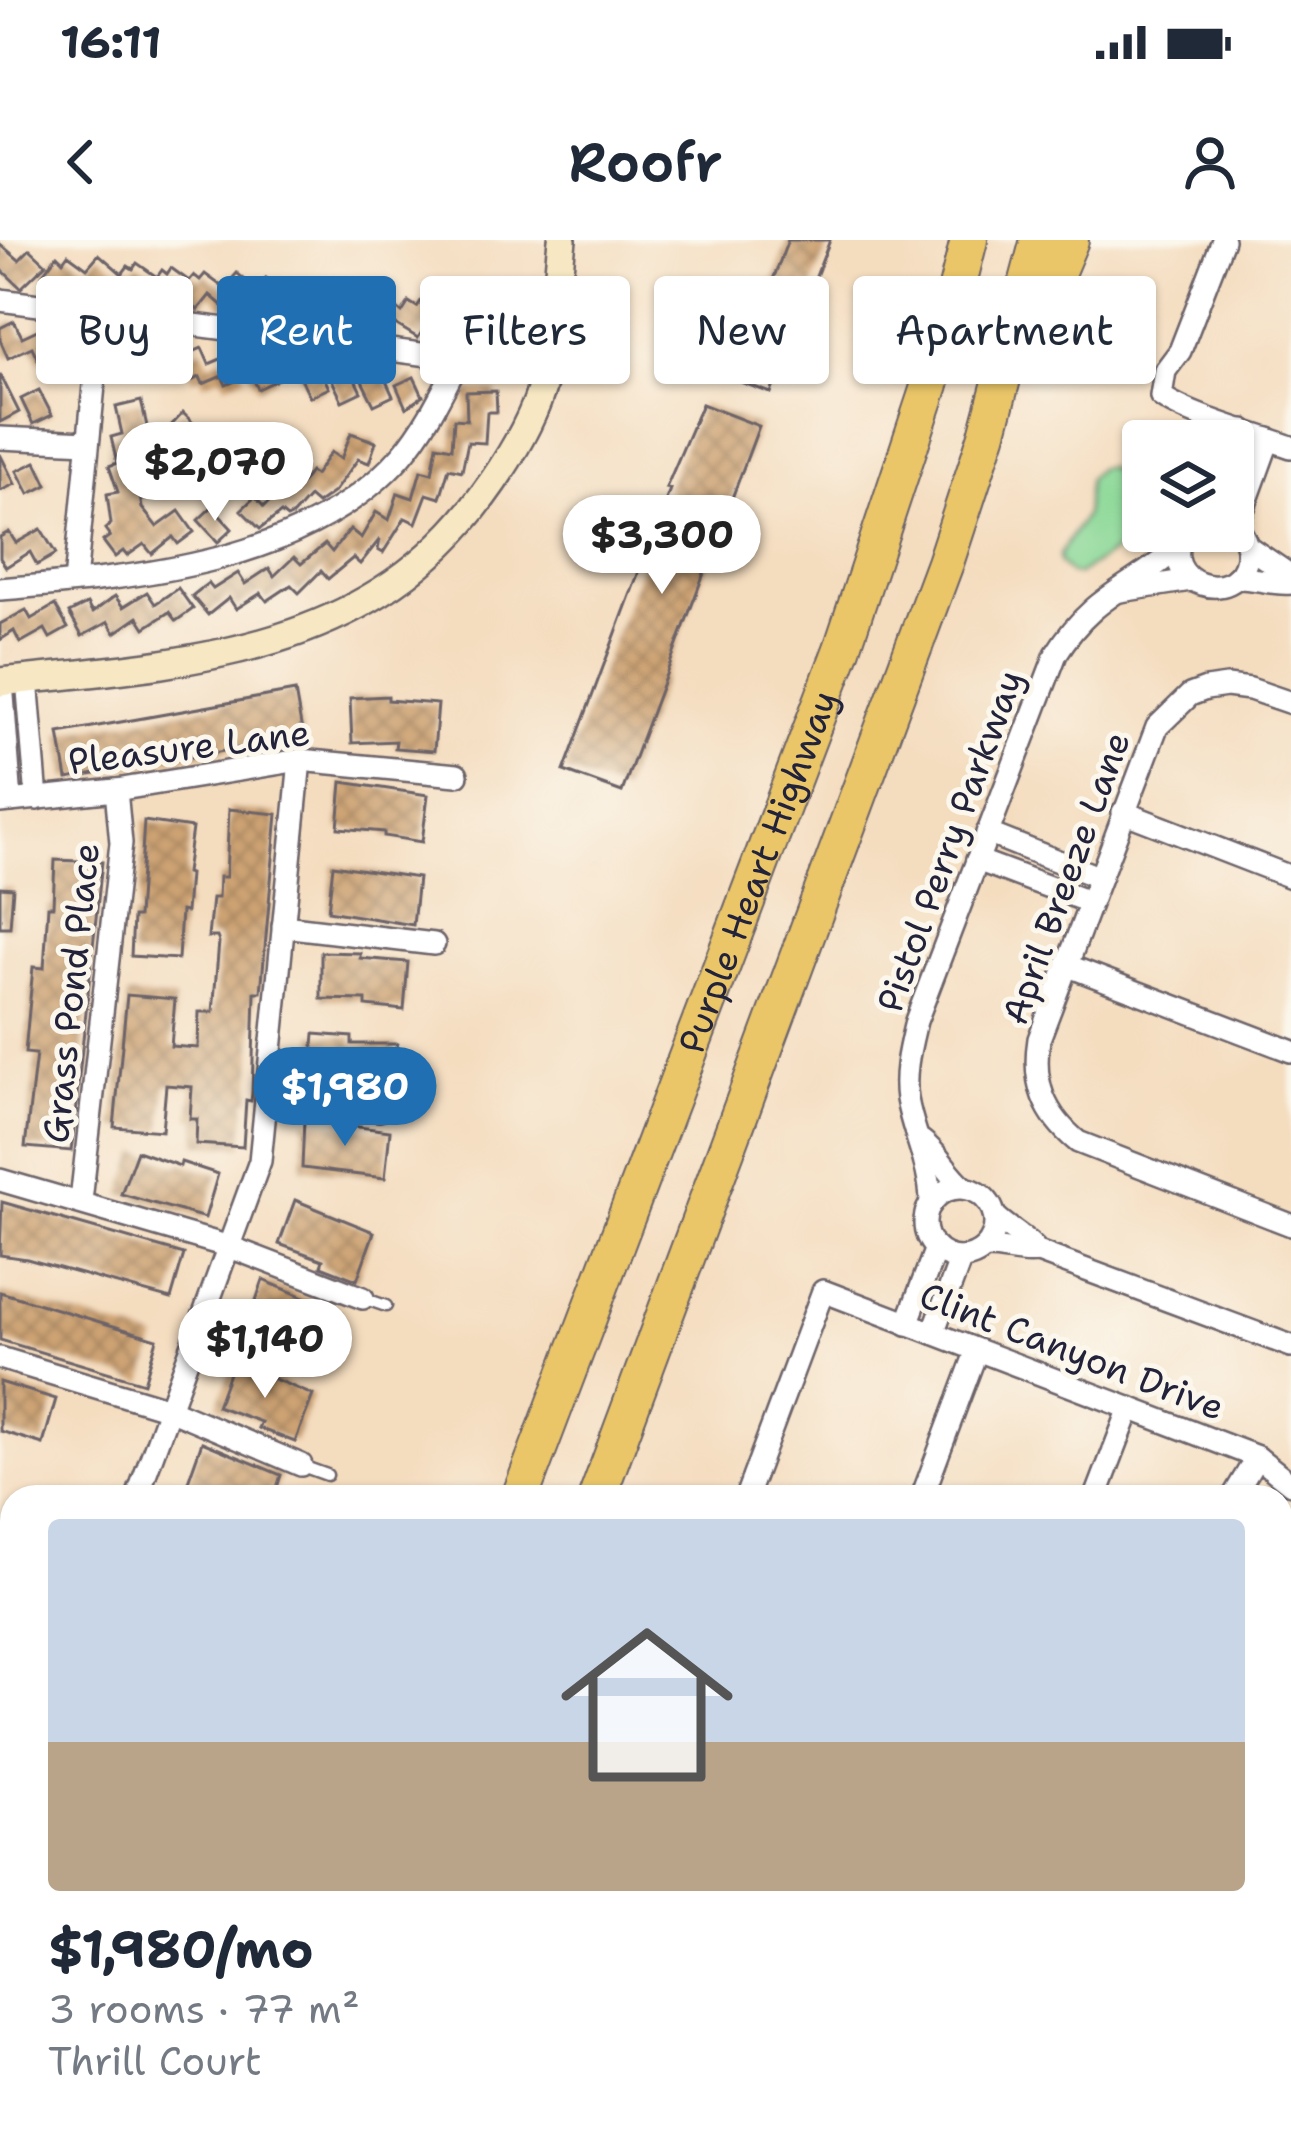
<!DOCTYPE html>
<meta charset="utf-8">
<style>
:root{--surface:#fff;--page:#f2f2f3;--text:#1f2937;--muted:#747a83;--line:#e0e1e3;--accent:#1f6fb2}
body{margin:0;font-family:"Shantell Sans",sans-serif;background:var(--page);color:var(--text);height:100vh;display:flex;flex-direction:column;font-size:45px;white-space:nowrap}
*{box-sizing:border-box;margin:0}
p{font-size:39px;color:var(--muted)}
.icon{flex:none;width:66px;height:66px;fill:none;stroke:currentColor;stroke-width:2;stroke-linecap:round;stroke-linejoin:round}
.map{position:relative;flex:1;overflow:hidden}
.drawer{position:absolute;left:0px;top:1245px;width:1293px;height:663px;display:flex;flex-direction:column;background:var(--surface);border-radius:36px 36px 0 0;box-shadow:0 3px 9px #0004}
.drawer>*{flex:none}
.hud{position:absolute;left:36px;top:36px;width:1221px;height:108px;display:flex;gap:24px}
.tools{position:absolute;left:1122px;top:180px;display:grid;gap:24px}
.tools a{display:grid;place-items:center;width:132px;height:132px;border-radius:12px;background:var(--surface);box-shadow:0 3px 9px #0004;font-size:60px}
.price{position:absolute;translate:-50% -102px;padding:0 27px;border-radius:42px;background:#fff;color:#222;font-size:39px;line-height:78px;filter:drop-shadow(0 3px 6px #0008)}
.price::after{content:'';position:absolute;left:50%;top:72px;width:36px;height:27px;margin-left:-18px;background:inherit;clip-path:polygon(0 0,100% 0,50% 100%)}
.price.on{background:var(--accent);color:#fff}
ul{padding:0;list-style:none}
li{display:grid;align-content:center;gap:24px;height:636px;padding:0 48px}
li+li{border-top:3px solid var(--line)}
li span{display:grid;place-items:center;height:372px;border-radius:12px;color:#555}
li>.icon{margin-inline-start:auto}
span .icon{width:216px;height:216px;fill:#fffc;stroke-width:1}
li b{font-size:51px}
.chip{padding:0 42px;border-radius:12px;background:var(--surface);box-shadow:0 3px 9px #0004;font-size:42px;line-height:108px}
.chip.on{background:var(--accent);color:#fff}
.status{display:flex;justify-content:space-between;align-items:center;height:84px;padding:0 60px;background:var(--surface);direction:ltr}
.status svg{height:33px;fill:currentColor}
header{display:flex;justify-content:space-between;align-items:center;height:156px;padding:0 48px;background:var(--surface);font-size:54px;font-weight:600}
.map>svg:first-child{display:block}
</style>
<div class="status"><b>16:11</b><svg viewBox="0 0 49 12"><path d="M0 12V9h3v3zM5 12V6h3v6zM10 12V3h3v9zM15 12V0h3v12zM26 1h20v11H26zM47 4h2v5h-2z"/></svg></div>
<header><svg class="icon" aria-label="back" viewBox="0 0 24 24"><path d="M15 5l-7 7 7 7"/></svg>Roofr<svg class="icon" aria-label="person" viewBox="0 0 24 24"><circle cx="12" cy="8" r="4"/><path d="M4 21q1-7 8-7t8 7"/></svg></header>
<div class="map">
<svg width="1291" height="1906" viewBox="0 0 1291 1906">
<defs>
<pattern id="sand-dots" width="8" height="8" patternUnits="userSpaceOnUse" patternTransform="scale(3)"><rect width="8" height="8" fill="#eeda9e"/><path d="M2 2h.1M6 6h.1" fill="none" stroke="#ccbb89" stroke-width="1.8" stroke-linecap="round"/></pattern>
<pattern id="building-cross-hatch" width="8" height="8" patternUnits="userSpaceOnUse" patternTransform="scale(3)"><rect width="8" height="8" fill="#cda373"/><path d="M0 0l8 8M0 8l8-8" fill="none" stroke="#a68460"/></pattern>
</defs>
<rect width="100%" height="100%" fill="#fbf7ec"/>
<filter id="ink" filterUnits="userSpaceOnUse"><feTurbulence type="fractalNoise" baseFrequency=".00833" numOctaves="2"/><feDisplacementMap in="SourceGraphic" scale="24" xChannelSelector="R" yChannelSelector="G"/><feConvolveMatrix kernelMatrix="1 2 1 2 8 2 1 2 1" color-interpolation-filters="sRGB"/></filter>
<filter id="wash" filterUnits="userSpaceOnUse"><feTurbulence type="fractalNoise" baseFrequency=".004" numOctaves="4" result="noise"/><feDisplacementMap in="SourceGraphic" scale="48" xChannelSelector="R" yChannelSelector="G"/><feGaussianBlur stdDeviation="2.7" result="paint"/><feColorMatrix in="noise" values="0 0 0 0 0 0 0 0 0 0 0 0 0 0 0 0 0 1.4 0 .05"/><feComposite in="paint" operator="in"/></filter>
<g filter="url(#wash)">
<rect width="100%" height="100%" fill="#f4dcbe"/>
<polygon fill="#8bd897" stroke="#567d69" stroke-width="3" points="1107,227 1122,239 1128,259 1143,261 1143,291 1147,291 1078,334 1070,334 1060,323 1059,315 1085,275 1088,239 1099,228"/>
<polygon fill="url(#sand-dots)" stroke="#887e6c" stroke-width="3" points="1291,1782 1291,1906 411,1906 414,1896 1281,1896 1281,1785"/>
<g id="blocks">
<g fill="url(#building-cross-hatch)">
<polygon points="788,0 830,0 771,153 735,140"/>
<polygon points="0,4 19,20 30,9 46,24 21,48 0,28"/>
<polygon points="68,14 87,28 99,14 122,34 128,26 133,29 137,23 157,37 162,30 167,34 171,28 189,41 194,35 200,40 205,34 224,48 237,33 258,51 266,38 291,56 300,43 329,63 344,48 363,68 373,58 378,63 384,57 402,73 409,62 417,67 421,61 441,74 446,68 453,73 458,67 476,82 485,71 501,83 484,106 462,90 450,103 427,84 418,98 387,79 378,93 372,93 351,74 335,88 315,66 303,83 277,66 268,79 243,61 232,74 210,55 198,70 173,52 164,65 140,48 130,61 105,42 93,56 71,37 61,50 42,35 57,15 63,21"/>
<polygon points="14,81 22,97 46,86 58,113 39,122 32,107 8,118 0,100 0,88"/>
<polygon points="169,103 180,127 161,136 150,112"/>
<polygon points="202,108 209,124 235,113 245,137 226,145 222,136 203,144 200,137 193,140 182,117"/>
<polygon points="266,117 277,140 258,149 247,126"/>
<polygon points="316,121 329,148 310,157 297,130"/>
<polygon points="349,127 361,152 342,161 330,136"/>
<polygon points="381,130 393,156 374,165 361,139"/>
<polygon points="0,134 19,172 0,182"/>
<polygon points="414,137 423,156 406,168 396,145"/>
<polygon points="39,150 52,175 33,184 21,159"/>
<polygon points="496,151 497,172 487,172 485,203 468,202 462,231 449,228 440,258 427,254 416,283 405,278 383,313 378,310 380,299 360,324 353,318 328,339 321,331 299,353 291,345 267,361 261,353 236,369 229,358 208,375 192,356 208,343 213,349 238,333 245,344 269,328 274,336 294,317 301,324 325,304 332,312 350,289 361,298 376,272 389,280 398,253 413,258 421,230 432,233 437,205 452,208 454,179 467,180 466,152"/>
<polygon points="141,161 152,207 137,210 146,236 137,239 142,268 157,287 179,271 194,292 178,304 173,297 152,314 144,304 127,316 123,311 115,317 103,301 110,296 105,289 111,284 107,254 118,252 109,226 117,223 111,197 122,194 116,167"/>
<polygon points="702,164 759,186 622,552 564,531 670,249 666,248"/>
<polygon points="183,173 226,215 210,231 198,219 195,223 164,193"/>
<polygon points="351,193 376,202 369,223 358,219 334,252 317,264 309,257 293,275 287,278 281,273 260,289 241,270 255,257 264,267 283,247 292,255 310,232 315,235 331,212 341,219"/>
<polygon points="0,214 15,244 0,251"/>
<polygon points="36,222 47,245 29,254 17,231"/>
<polygon points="212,267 232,289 218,302 198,280"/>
<polygon points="41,289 56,314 37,325 30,312 6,327 0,318 0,297 9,292 16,303"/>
<polygon points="178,348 193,369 176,381 169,372 145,388 138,377 115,393 108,382 82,396 69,373 87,364 92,373 115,356 123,367 147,352 155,364"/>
<polygon points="55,365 68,388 50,398 45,389 20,403 14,391 0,400 0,384 26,370 31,379"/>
<polygon points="295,451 303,497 67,539 59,493"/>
<polygon points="388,456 388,460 438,464 434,511 395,508 396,501 352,503 350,458"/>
<polygon points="342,542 428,555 422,602 384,596 384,592 338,588"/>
<polygon points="229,569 277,574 261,752 255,752 252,853 251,861 246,860 243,907 196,904 197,879 190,879 192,847 166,845 162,891 114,887 127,755 175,759 171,806 198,808 199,772 213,772 219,702 217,697 208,697 212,658 218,658 219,637 226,637"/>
<polygon points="144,581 192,588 186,633 189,634 186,672 181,671 178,719 131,716 133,677 138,677"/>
<polygon points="55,620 102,622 74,884 65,885 74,888 71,911 25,907 36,814 25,813 33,727 44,728 48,666 53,666"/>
<polygon points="333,625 418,638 413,685 328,671"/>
<polygon points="0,647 13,648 10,687 0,687"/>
<polygon points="321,712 360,713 360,718 408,722 404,770 366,766 366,760 321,759"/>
<polygon points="314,794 352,797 352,804 397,804 397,850 358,850 358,845 310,841"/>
<polygon points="304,880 390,891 385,938 302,928"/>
<polygon points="137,911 180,926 181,922 218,934 205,978 121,954"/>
<polygon points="295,960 374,992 357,1040 321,1026 323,1020 279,1004"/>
<polygon points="2,962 184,1014 171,1059 27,1019 0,1015"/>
<polygon points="263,1040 342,1073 327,1117 248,1084"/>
<polygon points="0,1052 157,1099 144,1143 0,1100"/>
<polygon points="233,1122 313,1155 295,1202 258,1188 261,1182 217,1166"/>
<polygon points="0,1142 56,1159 43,1204 0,1191"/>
<polygon points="202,1202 281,1235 274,1257 213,1257 186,1247"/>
</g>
</g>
</g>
<g filter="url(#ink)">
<use href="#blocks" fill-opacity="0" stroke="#6c6369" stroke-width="3"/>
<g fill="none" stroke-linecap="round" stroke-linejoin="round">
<g stroke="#6c6369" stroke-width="15">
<g id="lane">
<polyline points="363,1058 386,1066"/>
<polyline points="302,1226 327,1235"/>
</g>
</g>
<g stroke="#6c6369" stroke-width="26">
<g id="street">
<path d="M1223,0l-43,111 -15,20 -4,25c27,20 95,38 130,51"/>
<polyline points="0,60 546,130"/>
<polyline points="0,198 88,202"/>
<polyline points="1233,219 1244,190"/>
<polyline points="1237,287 1269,199"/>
<path d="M1184,291c-30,54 54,78 63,27 2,-14 -4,-25 -14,-34"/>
<polyline points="1247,306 1291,336"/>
<path d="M1236,338c20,-1 36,7 55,5"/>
<polyline points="75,342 101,73"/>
<path d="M0,349c136,-11 307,-25 402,-134 24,-28 40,-62 57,-95"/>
<polyline points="1120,351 1191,340"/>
<polyline points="27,439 37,559"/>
<polyline points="2,442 11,561"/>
<path d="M1291,463l-41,-14 -23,-3 -21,3 -16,6 -33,32 -118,312c-7,44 5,75 39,103l213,83"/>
<polyline points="0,562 116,550 300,520 457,535"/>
<polyline points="1123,572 1291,637"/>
<polyline points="987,593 1098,637"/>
<polyline points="977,620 1089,662"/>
<polyline points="283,686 434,704"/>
<polyline points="1066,725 1291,811"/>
<polyline points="267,855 380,870"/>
<path d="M922,901c18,14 25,32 43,47"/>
<polyline points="0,940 230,1007 363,1058"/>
<circle cx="960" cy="983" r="35"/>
<polyline points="81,961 121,603 116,550"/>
<path d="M931,964c0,-39 -18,-69 -24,-105 -4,-27 3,-52 9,-78l140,-367c36,-58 73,-65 121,-105"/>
<path d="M995,976c14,14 30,20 43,36l253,94"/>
<path d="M985,1008c19,-1 33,7 53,4"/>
<polyline points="907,1084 936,1008"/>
<polyline points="933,1093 961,1018"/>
<polyline points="0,1118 169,1169 301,1225"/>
<polyline points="137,1257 260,921 300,520"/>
<polyline points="746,1257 823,1051 1257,1217 1291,1244"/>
<polyline points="922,1257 977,1110"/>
<polyline points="1096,1257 1130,1168"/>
<polyline points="1233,1257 1257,1217"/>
<polyline points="0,1300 12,1303"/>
<polyline points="0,1413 12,1374"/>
<polyline points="0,1503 12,1471"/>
<polyline points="0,1611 12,1615"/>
<polyline points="0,1809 12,1815"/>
<polyline points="53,1906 56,1896"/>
</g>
</g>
<g stroke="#6c6369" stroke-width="32">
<g id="secondary">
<path d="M0,442c174,-18 354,-25 472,-172 25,-32 50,-70 65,-108 19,-50 19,-110 25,-162"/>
<polyline points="0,1426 12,1430"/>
<polyline points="1281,1450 1291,1419"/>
<polyline points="0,1461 12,1464"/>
<polyline points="1281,1711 1283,1718"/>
</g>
</g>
<g stroke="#6c6369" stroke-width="40">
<g id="highway">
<polyline points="1038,76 1070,0"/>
<path id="s1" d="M520,1257l322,-848 100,-301 27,-108"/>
<polyline points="597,1257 945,323 987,195 1039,0"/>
<polyline points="277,1906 280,1896"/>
<polyline points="354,1906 358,1896"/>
</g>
</g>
<use href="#lane" stroke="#fff" stroke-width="10"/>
<use href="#street" stroke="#fff" stroke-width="21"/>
<use href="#secondary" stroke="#f7e8c3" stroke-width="27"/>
<use href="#highway" stroke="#eac669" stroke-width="36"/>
</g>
</g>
<g text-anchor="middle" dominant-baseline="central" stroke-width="10" stroke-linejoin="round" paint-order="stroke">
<g font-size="36" fill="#22223b" stroke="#fbf7ec">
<text transform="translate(189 507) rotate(-7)">Pleasure Lane</text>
<text transform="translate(950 601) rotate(-70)">Pistol Perry Parkway</text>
<text stroke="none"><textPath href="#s1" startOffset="669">Purple Heart Highway</textPath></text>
<text transform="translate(1066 638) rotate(-70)">April Breeze Lane</text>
<text transform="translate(71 753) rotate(-84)">Grass Pond Place</text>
<text transform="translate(1072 1111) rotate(21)">Clint Canyon Drive</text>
</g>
</g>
</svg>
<div class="tools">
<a><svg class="icon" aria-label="layers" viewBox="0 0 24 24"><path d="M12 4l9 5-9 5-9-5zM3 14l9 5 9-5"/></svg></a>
</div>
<b class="price" style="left:215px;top:284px">$2,070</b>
<b class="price" style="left:662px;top:357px">$3,300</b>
<b class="price on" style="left:345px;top:909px">$1,980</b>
<b class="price" style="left:265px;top:1161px">$1,140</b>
<div class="hud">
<a class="chip">Buy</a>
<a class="chip on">Rent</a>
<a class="chip">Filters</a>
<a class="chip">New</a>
<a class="chip">Apartment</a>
</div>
<section class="drawer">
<ul>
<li><span style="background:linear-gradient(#c9d6e8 60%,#b9a48a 0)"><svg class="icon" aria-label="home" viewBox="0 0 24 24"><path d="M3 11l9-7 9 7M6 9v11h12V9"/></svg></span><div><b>$1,980/mo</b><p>3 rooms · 77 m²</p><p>Thrill Court</p></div></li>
</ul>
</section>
</div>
